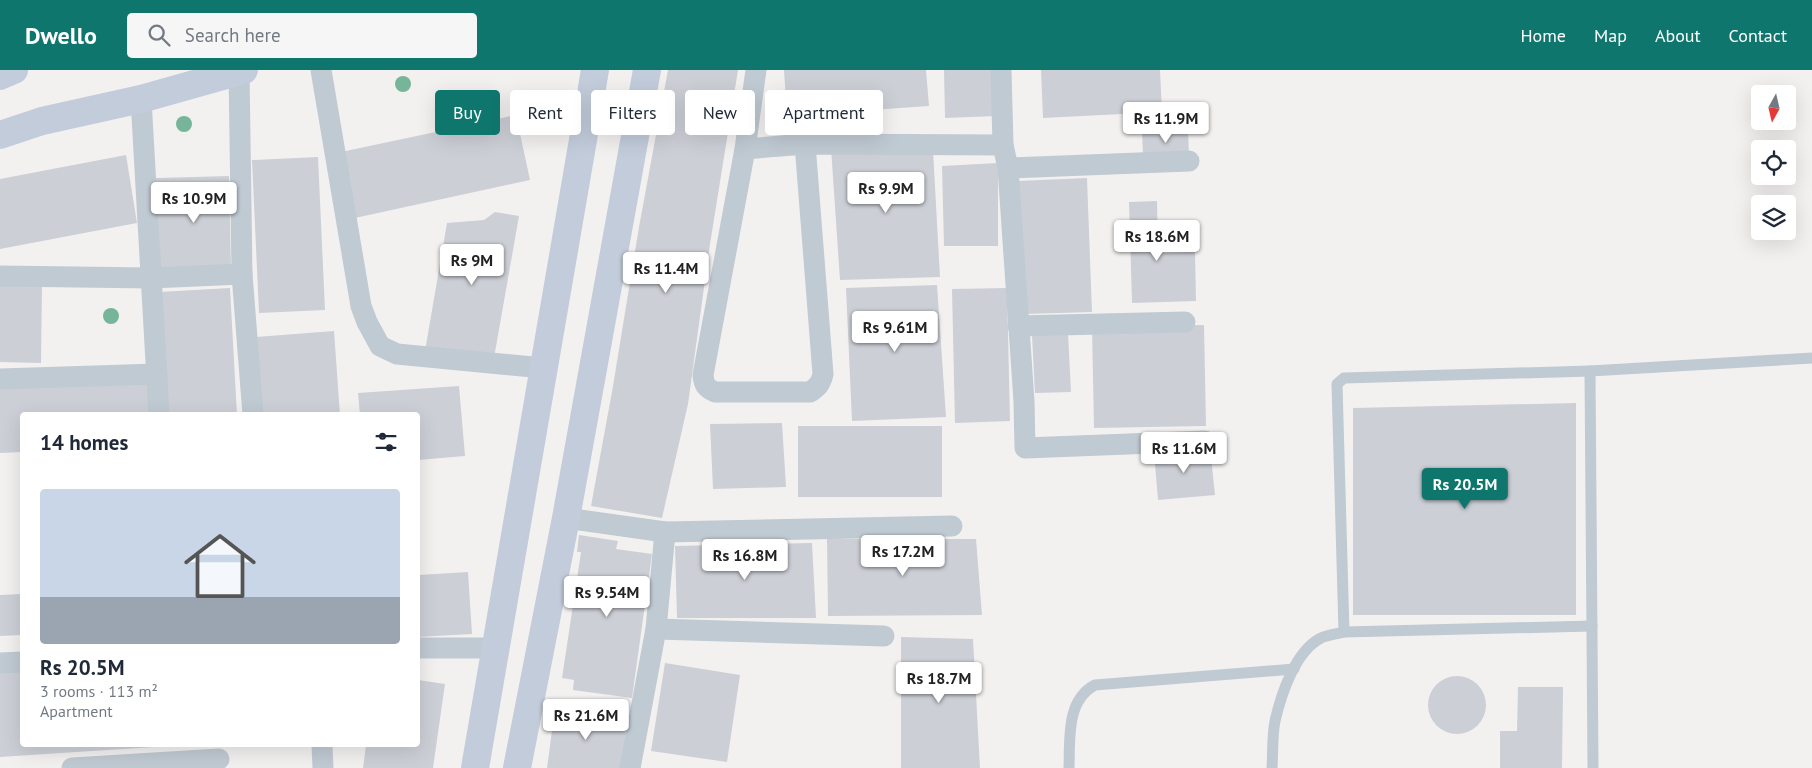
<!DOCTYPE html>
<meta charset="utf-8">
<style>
:root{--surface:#fff;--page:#f6f6f7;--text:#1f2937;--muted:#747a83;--accent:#0f766e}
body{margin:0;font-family:"PT Sans",sans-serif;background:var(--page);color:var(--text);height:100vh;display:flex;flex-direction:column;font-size:19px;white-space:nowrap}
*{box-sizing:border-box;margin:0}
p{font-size:16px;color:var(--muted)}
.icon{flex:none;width:28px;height:28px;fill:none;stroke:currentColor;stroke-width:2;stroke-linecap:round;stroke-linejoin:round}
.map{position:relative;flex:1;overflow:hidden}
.panel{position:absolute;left:20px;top:342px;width:400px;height:335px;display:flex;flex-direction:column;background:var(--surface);border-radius:5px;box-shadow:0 5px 20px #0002}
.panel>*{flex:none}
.banner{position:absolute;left:435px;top:20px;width:475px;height:45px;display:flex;gap:10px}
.needle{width:32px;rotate:188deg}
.fabs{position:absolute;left:1751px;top:15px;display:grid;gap:10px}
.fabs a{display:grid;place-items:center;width:45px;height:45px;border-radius:5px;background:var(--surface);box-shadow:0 5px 20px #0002;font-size:25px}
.price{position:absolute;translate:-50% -42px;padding:0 11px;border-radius:5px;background:#fff;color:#222;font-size:16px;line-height:32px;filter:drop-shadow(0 1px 2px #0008)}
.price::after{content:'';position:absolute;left:50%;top:30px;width:15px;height:11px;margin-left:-8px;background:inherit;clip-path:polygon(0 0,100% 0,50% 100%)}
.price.current{background:var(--accent);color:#fff}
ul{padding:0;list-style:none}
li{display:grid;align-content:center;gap:10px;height:265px;padding:0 20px}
li span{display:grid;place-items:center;height:155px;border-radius:5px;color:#555}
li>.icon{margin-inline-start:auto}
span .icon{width:90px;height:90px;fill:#fffc;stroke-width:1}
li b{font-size:21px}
h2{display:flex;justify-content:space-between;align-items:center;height:60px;padding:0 20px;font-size:21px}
.tag{padding:0 18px;border-radius:5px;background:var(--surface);box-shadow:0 5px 20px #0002;font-size:18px;line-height:45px}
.tag.current{background:var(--accent);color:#fff}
header{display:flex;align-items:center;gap:30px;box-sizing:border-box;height:70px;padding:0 25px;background:var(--accent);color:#fff}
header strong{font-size:24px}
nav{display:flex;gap:28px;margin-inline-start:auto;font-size:18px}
.search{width:350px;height:45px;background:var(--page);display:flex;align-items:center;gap:12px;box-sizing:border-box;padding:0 18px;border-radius:5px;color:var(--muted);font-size:19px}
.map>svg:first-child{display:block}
</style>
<header>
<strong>Dwello</strong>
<div class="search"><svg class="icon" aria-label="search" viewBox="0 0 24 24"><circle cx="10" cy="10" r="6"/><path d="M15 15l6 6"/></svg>Search here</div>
<nav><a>Home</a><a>Map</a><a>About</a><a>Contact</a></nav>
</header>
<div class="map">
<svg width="1812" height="698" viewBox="0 0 1812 698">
<rect width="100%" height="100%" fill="#f3f1f0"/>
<g fill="#cccfd6">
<polygon points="668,0 738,0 710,174 688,334 662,448 591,436 613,316 639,157"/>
<polygon points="784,0 926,0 929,36 787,46"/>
<polygon points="944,0 995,0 997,46 945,48"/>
<polygon points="1041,0 1160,0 1162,42 1043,48"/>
<polygon points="516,45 530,110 355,148 341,82"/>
<polygon points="1188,60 1189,86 1143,87 1142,61"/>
<polygon points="831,78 933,80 940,207 840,210"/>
<polygon points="126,85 137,153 0,179 0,109"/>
<polygon points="318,87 325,240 259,243 252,90"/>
<polygon points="998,93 998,176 944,176 942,96"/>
<polygon points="229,106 231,200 158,202 156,108"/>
<polygon points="1087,108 1092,242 1024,244 1018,111"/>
<polygon points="1157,131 1158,183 1195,182 1196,231 1132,233 1129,132"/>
<polygon points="495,142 519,146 494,288 425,281 447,153 484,150"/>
<polygon points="0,215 42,215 41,293 0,292"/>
<polygon points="937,215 946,347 852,351 846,218"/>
<polygon points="230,218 237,345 165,345 159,222"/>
<polygon points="1007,218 1010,351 955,353 952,219"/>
<polygon points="1204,255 1206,356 1094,358 1092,257"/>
<polygon points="334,261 340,345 262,345 256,267"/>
<polygon points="1068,263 1071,322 1035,323 1032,265"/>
<polygon points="153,310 154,345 22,345 22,382 0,383 0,317"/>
<polygon points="459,316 465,386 418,390 418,345 360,345 358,323"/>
<polygon points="1576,333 1576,545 1353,545 1353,338"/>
<polygon points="782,353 786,417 713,419 710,354"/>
<rect x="798" y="356" width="144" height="71"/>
<polygon points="1210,377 1215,425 1158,430 1154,382"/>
<polygon points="579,465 618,471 616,479 652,484 632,628 573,620 574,610 562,608 581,482 577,482"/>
<polygon points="827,469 976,469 982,545 828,546"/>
<polygon points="812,473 816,548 677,548 675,476"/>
<polygon points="468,502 472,564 418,567 418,505"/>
<polygon points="22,524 22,565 0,566 0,525"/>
<polygon points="901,567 973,569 980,698 901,698"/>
<polygon points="665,593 740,605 727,692 651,681"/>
<polygon points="22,597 22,675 169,675 169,676 0,687 0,598"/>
<circle cx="1457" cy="635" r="29"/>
<polygon points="418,610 445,614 433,698 363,698 366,675 418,675"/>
<polygon points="1518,617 1563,617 1562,698 1500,698 1500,661 1517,661"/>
<polygon points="555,638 593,643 593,648 628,653 621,698 547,698"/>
</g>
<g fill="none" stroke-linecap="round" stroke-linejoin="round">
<g stroke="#c0cad3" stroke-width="11">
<polyline points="1344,562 1337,314 1344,308 1590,301"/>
<path d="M1069,698c1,-29 -3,-68 26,-83l199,-16"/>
<path d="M1272,698c1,-15 0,-32 3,-47 6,-26 20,-70 46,-83 7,-3 16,-4 23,-6l248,-6"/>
<polyline points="1593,698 1590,301 1812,288"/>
</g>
<g stroke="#c0cad3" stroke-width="21">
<polyline points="321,0 361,236 367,252 380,276 397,284 543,298"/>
<path d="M756,0l-11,79 -42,226c1,10 3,13 12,17h95c8,-5 11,-9 13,-18l-18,-230"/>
<polyline points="1001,0 1003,75 1008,98 1024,331 1025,378 1205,371"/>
<polyline points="239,1 242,204 253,345"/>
<polyline points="141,29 159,345"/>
<polyline points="745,79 805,74 1003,75"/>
<polyline points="1008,98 1189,91"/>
<polyline points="0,206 151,208 242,204"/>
<polyline points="1018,256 1185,252"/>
<polyline points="0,309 157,304"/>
<polyline points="566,448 665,462 952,456"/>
<polyline points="656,559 884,566"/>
<polyline points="418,578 495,578"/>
<polyline points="0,593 22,592"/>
<polyline points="322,675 323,698"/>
<polyline points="72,698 219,689"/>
<polyline points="630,698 656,559 665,462"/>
</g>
<g stroke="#c2ccdb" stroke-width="28">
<polyline points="0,6 14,0"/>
<polyline points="0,65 42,51 141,29 244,0"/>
<polyline points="475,698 595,0"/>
<polyline points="517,698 566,448 647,0"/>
</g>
</g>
<g fill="#76b599">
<circle cx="403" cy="14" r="8"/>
<circle cx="184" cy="54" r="8"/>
<circle cx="111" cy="246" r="8"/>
</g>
</svg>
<div class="fabs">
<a><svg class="needle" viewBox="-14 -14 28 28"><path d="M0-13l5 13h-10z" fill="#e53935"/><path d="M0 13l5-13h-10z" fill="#747a83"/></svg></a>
<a><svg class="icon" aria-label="locate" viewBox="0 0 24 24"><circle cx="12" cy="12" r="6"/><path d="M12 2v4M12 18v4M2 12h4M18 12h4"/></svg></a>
<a><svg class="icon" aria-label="layers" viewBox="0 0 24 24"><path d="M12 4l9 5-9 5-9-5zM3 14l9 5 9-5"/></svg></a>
</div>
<b class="price" style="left:1166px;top:74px">Rs 11.9M</b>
<b class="price" style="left:886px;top:144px">Rs 9.9M</b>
<b class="price" style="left:194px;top:154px">Rs 10.9M</b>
<b class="price" style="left:1157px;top:192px">Rs 18.6M</b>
<b class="price" style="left:472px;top:216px">Rs 9M</b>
<b class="price" style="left:666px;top:224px">Rs 11.4M</b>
<b class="price" style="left:895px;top:283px">Rs 9.61M</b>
<b class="price" style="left:1184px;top:404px">Rs 11.6M</b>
<b class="price current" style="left:1465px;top:440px">Rs 20.5M</b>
<b class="price" style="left:903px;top:507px">Rs 17.2M</b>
<b class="price" style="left:745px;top:511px">Rs 16.8M</b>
<b class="price" style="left:607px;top:548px">Rs 9.54M</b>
<b class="price" style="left:939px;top:634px">Rs 18.7M</b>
<b class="price" style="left:586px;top:671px">Rs 21.6M</b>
<div class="banner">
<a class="tag current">Buy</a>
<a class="tag">Rent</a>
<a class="tag">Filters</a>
<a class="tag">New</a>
<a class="tag">Apartment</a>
</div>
<section class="panel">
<h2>14 homes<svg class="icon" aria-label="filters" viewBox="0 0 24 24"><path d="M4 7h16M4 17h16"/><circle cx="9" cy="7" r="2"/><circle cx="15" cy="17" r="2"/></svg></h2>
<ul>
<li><span style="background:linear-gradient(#c9d6e8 70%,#9aa5b1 0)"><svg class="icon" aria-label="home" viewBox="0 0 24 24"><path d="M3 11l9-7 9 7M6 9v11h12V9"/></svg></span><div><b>Rs 20.5M</b><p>3 rooms · 113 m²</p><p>Apartment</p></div></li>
</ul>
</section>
</div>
